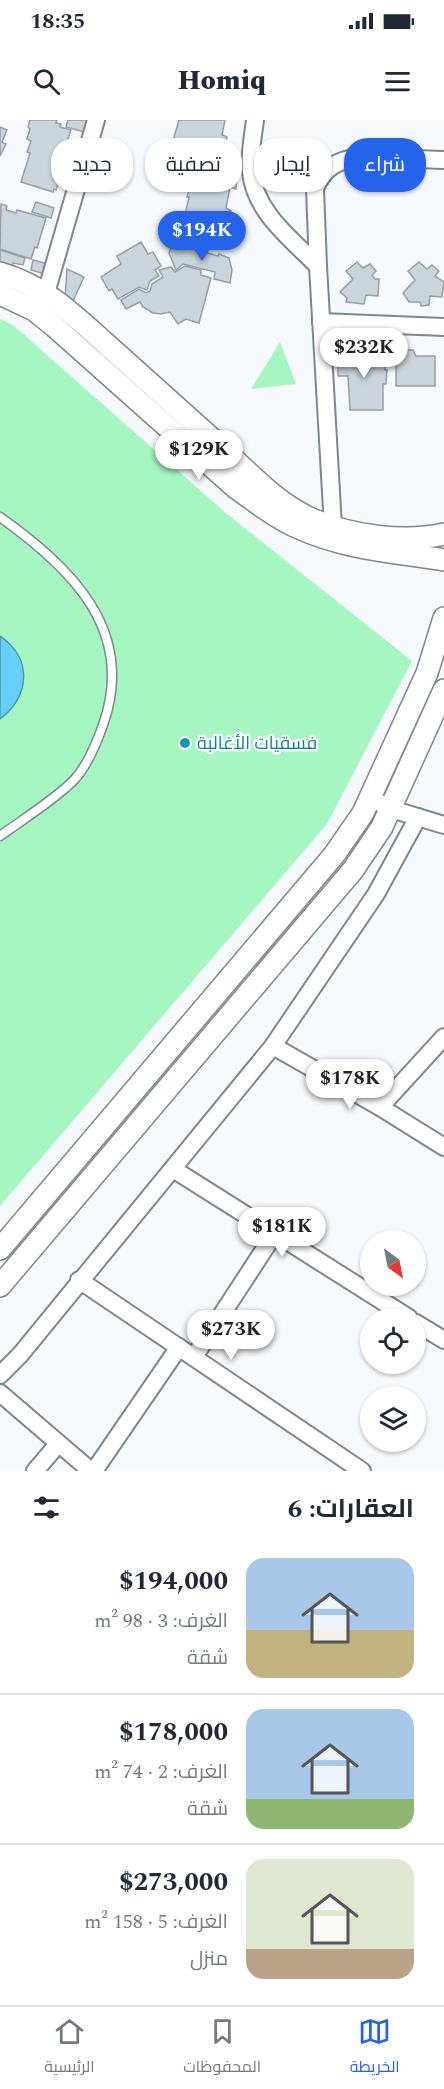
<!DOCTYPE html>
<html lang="ar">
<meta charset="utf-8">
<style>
:root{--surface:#fff;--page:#f2f2f3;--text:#1f2937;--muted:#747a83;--line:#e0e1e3;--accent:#2563eb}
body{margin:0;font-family:Spectral,Cairo,serif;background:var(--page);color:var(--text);direction:rtl;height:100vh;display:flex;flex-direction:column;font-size:22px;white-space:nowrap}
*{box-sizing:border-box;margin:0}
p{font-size:20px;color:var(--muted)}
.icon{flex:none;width:33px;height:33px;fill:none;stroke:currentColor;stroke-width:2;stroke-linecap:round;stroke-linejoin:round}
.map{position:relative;height:1351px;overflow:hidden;direction:ltr}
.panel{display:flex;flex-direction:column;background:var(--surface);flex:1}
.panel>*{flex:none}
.guide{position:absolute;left:18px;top:18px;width:408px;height:54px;direction:rtl;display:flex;gap:12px}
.needle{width:39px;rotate:148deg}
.controls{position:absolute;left:360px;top:1110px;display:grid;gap:12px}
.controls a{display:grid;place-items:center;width:66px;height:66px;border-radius:50%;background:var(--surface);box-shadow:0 2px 4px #0004;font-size:30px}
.price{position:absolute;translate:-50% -51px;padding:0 14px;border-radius:21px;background:#fff;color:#222;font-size:20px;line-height:39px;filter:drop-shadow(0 2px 3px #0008)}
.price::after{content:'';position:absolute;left:50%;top:36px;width:18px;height:14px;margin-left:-9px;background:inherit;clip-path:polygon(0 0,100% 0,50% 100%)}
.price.active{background:var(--accent);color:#fff}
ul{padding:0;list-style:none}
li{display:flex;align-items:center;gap:18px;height:150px;padding:0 30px}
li+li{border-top:2px solid var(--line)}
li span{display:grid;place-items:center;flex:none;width:168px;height:120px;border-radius:18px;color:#555}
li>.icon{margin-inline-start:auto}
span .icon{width:72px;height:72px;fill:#fffc;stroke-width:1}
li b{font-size:26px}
h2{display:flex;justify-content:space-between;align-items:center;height:72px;padding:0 30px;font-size:26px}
.pill{padding:0 21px;border-radius:24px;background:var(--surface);box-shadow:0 2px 4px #0004;font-size:21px;line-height:54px}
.pill.active{background:var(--accent);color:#fff}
.status{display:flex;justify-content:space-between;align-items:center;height:42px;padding:0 30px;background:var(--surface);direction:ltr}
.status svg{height:16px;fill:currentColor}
header{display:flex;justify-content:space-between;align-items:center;height:78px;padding:0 30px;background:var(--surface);font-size:27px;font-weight:800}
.tabs{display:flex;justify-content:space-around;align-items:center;height:84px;border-top:2px solid var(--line);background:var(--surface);font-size:16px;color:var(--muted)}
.tabs a{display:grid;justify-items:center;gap:3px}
.tabs .active{color:var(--accent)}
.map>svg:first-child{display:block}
</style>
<div class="status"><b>18:35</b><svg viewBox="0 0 49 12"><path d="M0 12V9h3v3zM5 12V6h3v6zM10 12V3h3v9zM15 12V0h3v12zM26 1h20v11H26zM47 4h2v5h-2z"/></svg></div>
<header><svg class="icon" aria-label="menu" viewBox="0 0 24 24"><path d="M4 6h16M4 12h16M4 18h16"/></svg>Homiq<svg class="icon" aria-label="search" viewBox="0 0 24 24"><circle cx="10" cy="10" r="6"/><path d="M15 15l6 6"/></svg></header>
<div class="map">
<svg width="444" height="1351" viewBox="0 0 444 1351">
<rect width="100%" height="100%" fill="#f6fafe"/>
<g fill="#a6f6c2">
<polygon points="0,199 13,205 227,394 412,541 327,704 0,1086"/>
<polygon points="280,222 296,264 251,269"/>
</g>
<path fill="#66cef7" stroke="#4c96b3" stroke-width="1.5" d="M0,516c33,22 30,61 0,83z"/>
<g fill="#cad4dc" stroke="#959fa7" stroke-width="1.5">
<polygon points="30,0 57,0 56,3 61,4 60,7 71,10 66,24 69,25 64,41 66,41 56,70 54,69 53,72 21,62 30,33 27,32 31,21 27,19 30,9 28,7"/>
<polygon points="68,0 88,0 85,12 66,7"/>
<polygon points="179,0 225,0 222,15 227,17 223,34 172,24"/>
<polygon points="0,7 7,10 2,22 6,24 0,36"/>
<polygon points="193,29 212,33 209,45 190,39"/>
<polygon points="224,32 240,36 237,52 211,45 213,33 223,35"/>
<polygon points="216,48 237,53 236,69 230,67 226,88 231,91 227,109 209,102 210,97 198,94 195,102 184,99 189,77 187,77 194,52 213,57"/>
<polygon points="36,82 54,88 51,98 32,92"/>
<polygon points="1,84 7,86 6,90 16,93 17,90 46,98 37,128 35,127 31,139 0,129"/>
<polygon points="141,122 148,134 153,132 161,146 155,150 159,156 150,161 147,170 139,167 118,179 112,169 109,171 101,157 121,144 117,136"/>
<polygon points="173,123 218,136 219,134 229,138 232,150 230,163 214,159 215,152 183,144 176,150 169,133"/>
<polygon points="0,130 25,138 23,145 13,143 11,148 0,145"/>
<polygon points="33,140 48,144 45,154 31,150"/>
<polygon points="357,142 363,148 370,144 376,151 372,155 375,159 379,159 378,176 366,175 364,184 346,182 347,178 340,172 353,159 346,151"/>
<polygon points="419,142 427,149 432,145 439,151 435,156 444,162 442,177 430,176 429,185 421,186 420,182 409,182 403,173 415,160 408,151"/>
<polygon points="185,146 201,150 201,155 211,158 199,203 186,199 178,204 170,192 161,194 153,193 143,187 140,182 126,189 121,180 139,169 146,173 150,171 152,164 163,157 159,150 171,147 175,152"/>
<polygon points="67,149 84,157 72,183 65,179"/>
<polygon points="357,229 357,234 384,235 385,250 387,250 386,264 383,264 383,290 350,290 348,256 338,256 338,234 344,235 343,230"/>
<polygon points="407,230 413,230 416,236 435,236 435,266 396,266 396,241 400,233"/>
</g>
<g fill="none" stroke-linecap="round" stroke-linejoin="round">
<g stroke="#7d878e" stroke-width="11">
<path id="service" d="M0,397c70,50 137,113 103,208 -6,17 -17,43 -30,56 -19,19 -51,39 -73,55"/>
</g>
<g stroke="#7d878e" stroke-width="20">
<g id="minor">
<path d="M255,0c-2,17 -6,35 -4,52 4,40 40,67 67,94"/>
<polyline points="40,182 46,173 96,0"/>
<polyline points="321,202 444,207"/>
<path d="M333,407l-15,-261 -3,-77c8,-21 23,-29 44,-32l85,3"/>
<polyline points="380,683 391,689 444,705"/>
<polyline points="273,926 380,987 444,1027"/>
<polyline points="380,987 444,917"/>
<polyline points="173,1049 409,1198"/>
<polyline points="79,1160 362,1351"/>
<polyline points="416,1203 444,1220"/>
<polyline points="194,1237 275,1113"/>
<polyline points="0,1255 20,1235 273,926 376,774 418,697"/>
<polyline points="0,1273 91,1351"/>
<polyline points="35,1351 58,1324"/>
<polyline points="94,1351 179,1227"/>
</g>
</g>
<g stroke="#7d878e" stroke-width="24">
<g id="tertiary">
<path d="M0,153c43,12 73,41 105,70 39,35 77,69 116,104 28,26 57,58 93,73 38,16 90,23 130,14"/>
<path d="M0,174l34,16 20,16 182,162c20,14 40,30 63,40 45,21 96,24 145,32"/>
<polyline points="0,1129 334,735 363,693 427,553 444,498"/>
<polyline points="0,1166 353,750 382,707 444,570"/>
</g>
</g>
<use href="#service" stroke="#fff" stroke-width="8"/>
<use href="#minor" stroke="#fff" stroke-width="16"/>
<use href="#tertiary" stroke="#fff" stroke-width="21"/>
</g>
<circle fill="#0f9aa8" stroke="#fff" stroke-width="2" cx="185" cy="623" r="6"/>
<g text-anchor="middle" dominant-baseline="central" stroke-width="4.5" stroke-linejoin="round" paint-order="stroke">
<g font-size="18" fill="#0d838f" stroke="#fff" text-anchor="start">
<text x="197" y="623">فسقيات الأغالبة</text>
</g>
</g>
</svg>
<div class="controls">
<a><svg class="needle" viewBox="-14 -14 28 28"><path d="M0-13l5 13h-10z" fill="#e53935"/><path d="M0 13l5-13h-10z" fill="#747a83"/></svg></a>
<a><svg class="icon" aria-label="locate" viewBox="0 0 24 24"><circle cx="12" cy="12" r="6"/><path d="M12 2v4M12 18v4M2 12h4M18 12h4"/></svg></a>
<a><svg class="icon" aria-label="layers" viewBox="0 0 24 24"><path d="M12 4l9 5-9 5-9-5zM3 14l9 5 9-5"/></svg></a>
</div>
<b class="price active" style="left:202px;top:142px">$194K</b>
<b class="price" style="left:364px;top:259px">$232K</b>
<b class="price" style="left:199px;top:361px">$129K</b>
<b class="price" style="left:350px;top:990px">$178K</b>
<b class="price" style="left:282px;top:1138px">$181K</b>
<b class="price" style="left:231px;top:1241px">$273K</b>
<div class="guide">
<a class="pill active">شراء</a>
<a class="pill">إيجار</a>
<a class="pill">تصفية</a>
<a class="pill">جديد</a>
</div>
</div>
<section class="panel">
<h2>العقارات: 6<svg class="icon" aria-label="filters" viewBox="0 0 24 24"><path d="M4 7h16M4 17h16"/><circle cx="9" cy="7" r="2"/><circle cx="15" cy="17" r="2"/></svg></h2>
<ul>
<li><span style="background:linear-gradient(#a9c7e8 60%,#c2b280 0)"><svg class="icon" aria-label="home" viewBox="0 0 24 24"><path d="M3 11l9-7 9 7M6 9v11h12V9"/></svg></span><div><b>$194,000</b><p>الغرف: 3 · 98 m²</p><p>شقة</p></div></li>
<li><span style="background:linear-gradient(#a9c7e8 75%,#8fb573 0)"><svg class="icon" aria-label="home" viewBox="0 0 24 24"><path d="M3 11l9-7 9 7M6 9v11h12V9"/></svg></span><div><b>$178,000</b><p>الغرف: 2 · 74 m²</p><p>شقة</p></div></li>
<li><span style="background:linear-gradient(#dfe7d0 75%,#b9a48a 0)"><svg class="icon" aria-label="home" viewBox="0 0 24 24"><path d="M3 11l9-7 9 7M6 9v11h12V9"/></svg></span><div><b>$273,000</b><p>الغرف: 5 · 158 m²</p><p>منزل</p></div></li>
</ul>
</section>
<nav class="tabs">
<a class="active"><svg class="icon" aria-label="map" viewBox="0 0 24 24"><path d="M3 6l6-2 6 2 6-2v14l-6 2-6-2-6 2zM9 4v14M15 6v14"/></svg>الخريطة</a>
<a><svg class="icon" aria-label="saved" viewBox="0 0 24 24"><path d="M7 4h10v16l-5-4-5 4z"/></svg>المحفوظات</a>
<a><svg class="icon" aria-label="home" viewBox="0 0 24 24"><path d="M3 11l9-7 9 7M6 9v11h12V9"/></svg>الرئيسية</a>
</nav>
